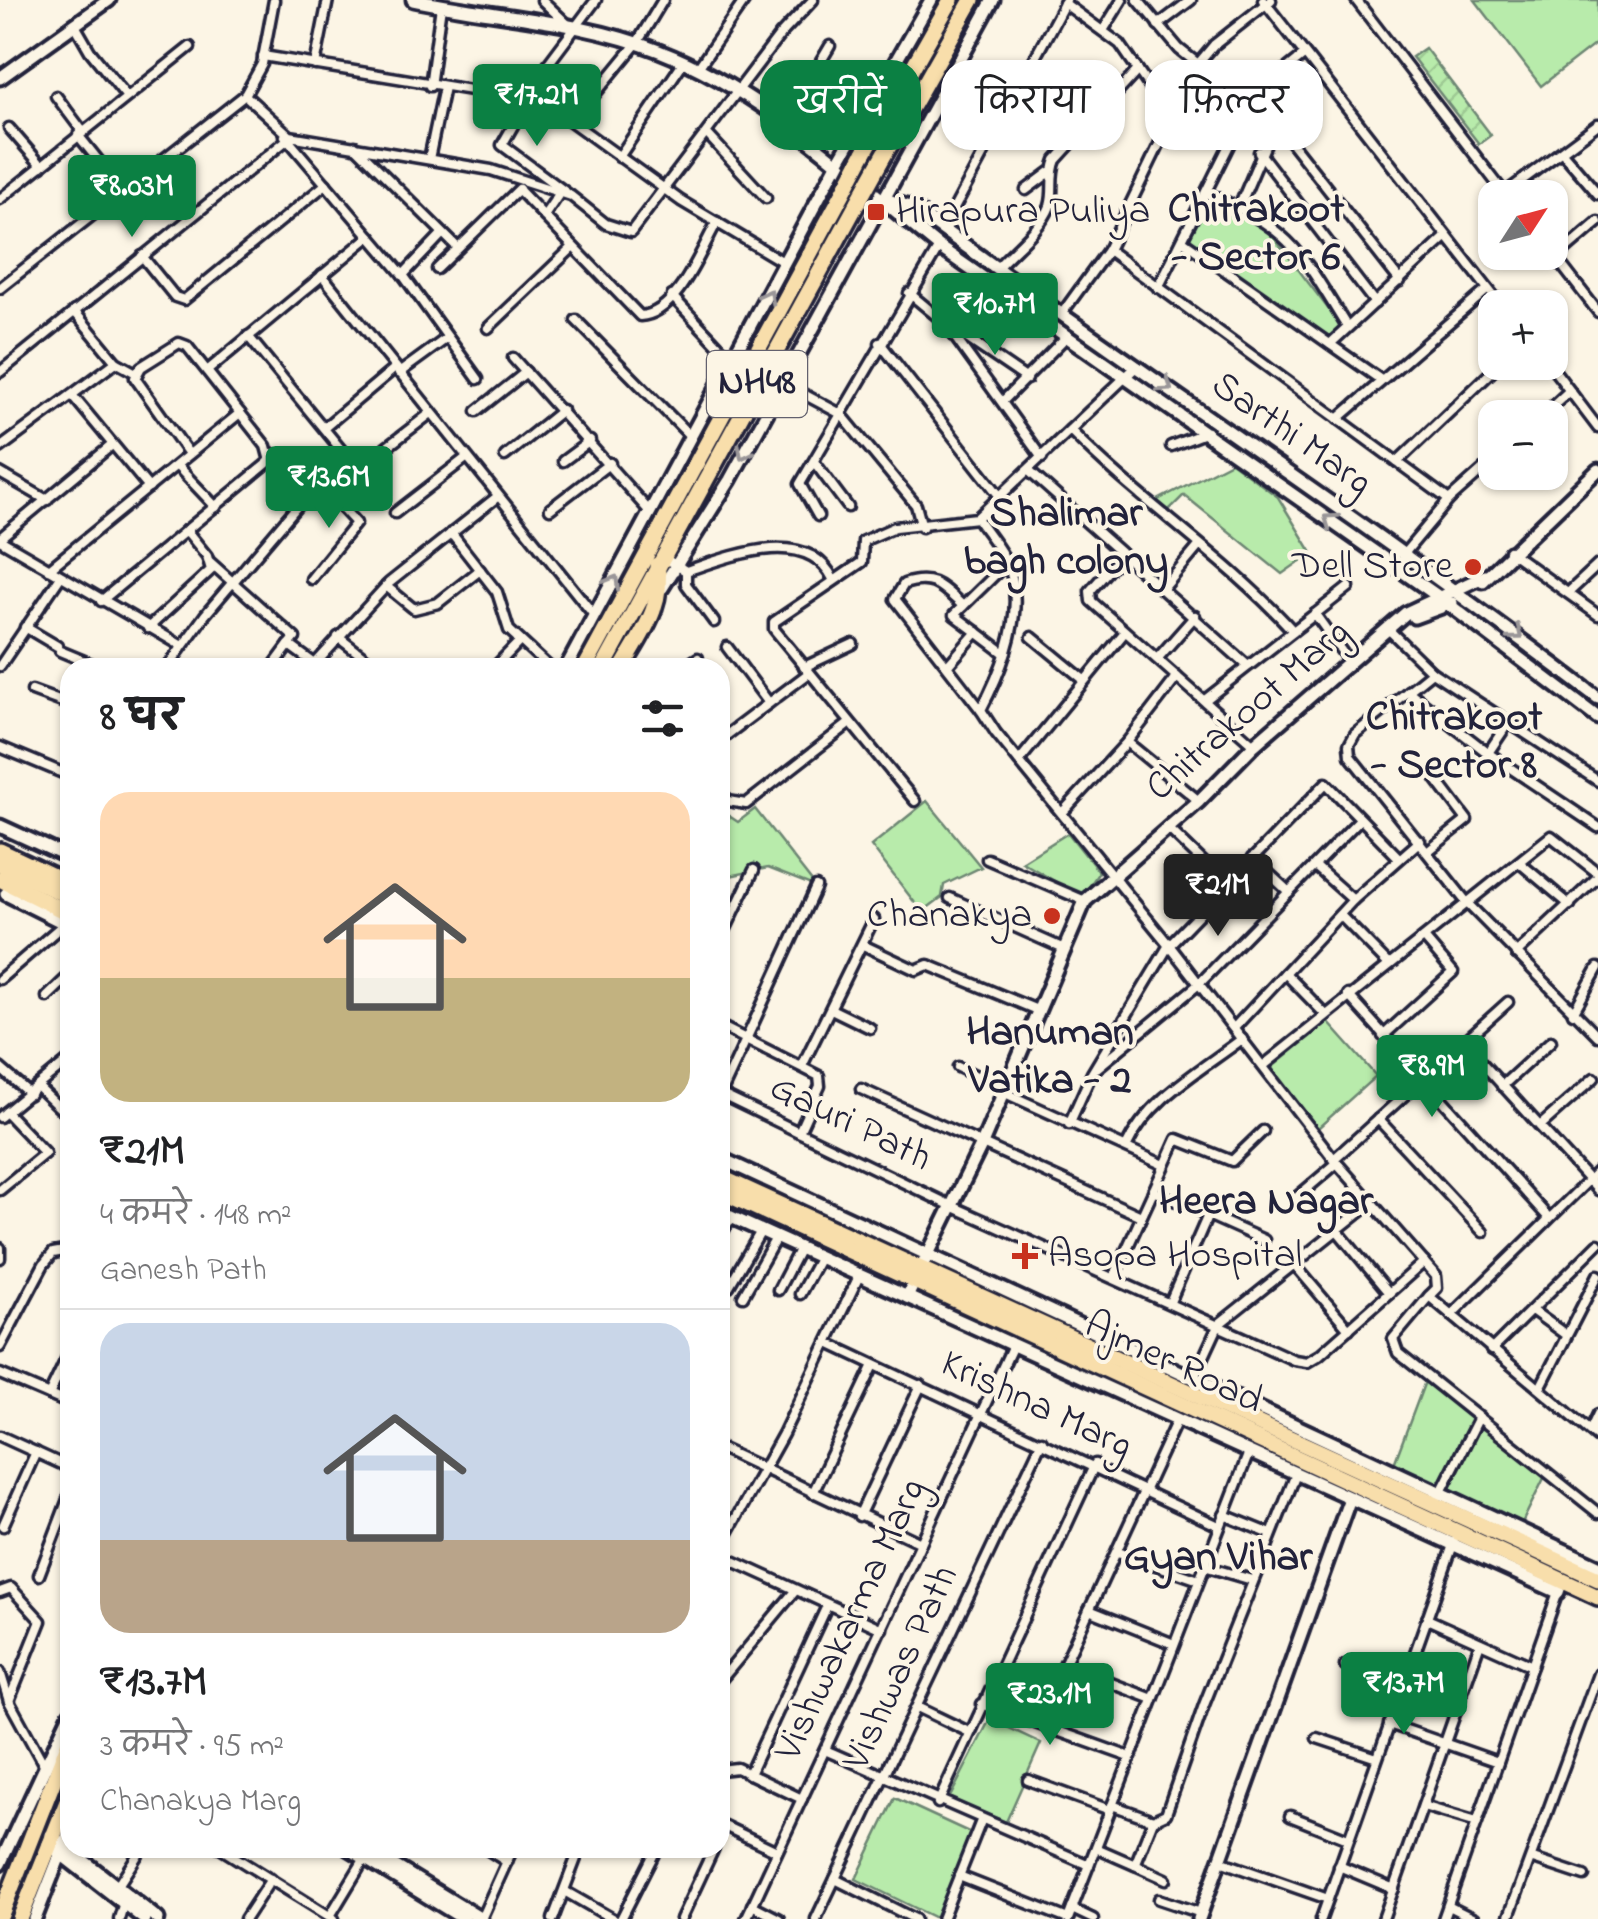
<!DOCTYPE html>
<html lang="hi">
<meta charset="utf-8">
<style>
:root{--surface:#fff;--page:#f6f6f6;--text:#202124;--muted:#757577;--line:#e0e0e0;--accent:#0b8043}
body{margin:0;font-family:"Indie Flower","Playpen Sans Deva",sans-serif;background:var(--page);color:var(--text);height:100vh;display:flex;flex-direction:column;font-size:38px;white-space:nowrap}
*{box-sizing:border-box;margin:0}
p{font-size:32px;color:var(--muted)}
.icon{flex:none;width:55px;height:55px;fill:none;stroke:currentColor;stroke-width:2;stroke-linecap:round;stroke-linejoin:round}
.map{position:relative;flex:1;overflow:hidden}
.side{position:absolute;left:60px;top:658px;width:670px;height:1200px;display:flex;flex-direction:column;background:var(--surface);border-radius:30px;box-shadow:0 2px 8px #0004}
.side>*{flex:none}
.banner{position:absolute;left:760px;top:60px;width:688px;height:90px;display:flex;gap:20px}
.needle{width:65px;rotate:54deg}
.tools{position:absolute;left:1478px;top:180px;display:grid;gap:20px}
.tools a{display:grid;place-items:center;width:90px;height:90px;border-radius:20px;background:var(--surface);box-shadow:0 2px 8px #0004;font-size:50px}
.price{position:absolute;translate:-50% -85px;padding:0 22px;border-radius:10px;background:var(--accent);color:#fff;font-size:32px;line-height:65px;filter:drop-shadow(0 2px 5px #0008)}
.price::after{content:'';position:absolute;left:50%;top:60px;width:30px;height:22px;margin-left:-15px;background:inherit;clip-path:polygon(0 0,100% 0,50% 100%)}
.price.current{background:#222;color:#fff}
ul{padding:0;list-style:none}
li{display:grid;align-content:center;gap:20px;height:530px;padding:0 40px}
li+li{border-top:2px solid var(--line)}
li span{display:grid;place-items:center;height:310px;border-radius:30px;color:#555}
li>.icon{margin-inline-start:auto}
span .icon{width:180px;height:180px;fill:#fffc;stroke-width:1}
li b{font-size:42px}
h2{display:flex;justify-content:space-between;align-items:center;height:120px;padding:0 40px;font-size:42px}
.chip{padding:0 35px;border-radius:30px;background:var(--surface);box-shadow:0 2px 8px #0004;font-size:35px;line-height:90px}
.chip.current{background:var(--accent);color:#fff}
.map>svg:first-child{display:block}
</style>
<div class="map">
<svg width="1598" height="1919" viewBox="0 0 1598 1919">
<defs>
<pattern id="garden-furrows" width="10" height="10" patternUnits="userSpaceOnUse" patternTransform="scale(2.5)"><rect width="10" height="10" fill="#b8ebab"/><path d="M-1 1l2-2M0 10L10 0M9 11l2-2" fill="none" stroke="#9ec994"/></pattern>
</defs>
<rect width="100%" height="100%" fill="#fcf5e5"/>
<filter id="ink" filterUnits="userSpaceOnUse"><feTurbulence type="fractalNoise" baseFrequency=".01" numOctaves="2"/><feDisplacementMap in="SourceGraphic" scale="20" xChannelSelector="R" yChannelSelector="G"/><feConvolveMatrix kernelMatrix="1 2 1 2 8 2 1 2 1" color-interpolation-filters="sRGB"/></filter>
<g filter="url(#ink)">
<g fill="#b8ebab" stroke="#6d8673" stroke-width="2.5">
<polygon points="1475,0 1598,0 1598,42 1541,86"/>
<polygon points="1207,206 1266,227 1342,327 1328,338 1189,239"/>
<polygon points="1231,462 1278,497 1312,553 1282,574 1184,495 1166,513 1154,502"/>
<polygon points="927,801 981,867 944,885 942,897 922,912 871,846"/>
<polygon points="755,809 816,887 768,868 720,878 720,818 726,814 738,822"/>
<polygon points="1068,833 1099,872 1082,897 1022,862"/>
<polygon points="1328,1022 1376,1076 1318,1128 1270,1069"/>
<polygon points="1427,1376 1547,1472 1519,1529 1394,1464"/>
<polygon points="990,1719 1041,1743 1006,1822 949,1799"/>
<polygon points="895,1798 973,1834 938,1919 856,1879"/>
</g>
<polygon fill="url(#garden-furrows)" stroke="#6d8673" stroke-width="2.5" points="1425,48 1491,135 1479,144 1412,57"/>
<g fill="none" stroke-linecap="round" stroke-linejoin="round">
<g stroke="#22223b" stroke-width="15">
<g id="street">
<polyline points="542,0 567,24"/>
<polyline points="1138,0 1179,49 1198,64"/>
<polyline points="1263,0 1503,308"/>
<polyline points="1356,0 1508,198"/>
<polyline points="1064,3 1120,44 1171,118"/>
<polyline points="75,25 90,51 127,97"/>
<polyline points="1158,25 1191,0"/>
<polyline points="1104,29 1122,0"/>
<polyline points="263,56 544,102 681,201 785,263"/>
<polyline points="315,65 328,0"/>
<polyline points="698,68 745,0"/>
<polyline points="430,86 441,6"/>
<polyline points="245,95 290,136 491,170 571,196 606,224 631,232 780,35 813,0"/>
<polyline points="1254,95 1400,281"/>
<polyline points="56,96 83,132"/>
<polyline points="573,121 637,43 663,0"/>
<polyline points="784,124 830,46"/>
<polyline points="9,128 42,166"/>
<polyline points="707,134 766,198"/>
<polyline points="78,135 122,190"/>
<polyline points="285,136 403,275 478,379"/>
<polyline points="355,146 458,248"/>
<polyline points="1259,152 1375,303"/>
<polyline points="1562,152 1598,194"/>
<polyline points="619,157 684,61"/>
<polyline points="429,159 444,87"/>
<path d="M519,190l121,126c38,-2 61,-67 77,-94"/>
<polyline points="1026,190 1050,172"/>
<path d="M1207,193c86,38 92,56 140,134"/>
<polyline points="1505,193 1598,124"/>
<polyline points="568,194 502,145 548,64 596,0"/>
<polyline points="0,199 190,47"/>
<polyline points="1239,207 1275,123"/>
<polyline points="544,216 559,194"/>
<polyline points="943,229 1066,0"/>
<polyline points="1183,241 1381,380"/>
<polyline points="1108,250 1449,500"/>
<polyline points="1550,250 1598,312"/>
<polyline points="142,256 175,297 184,300 326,184"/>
<polyline points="1556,258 1598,222"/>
<path d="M998,267c15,-17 44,-39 52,-61 5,-15 -1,-30 6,-46l82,-90"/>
<polyline points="437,269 519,189"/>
<polyline points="322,275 594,615"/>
<polyline points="403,275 442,234"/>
<polyline points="0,288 245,95 262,64 274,0"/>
<polyline points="1158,288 1254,95 1304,55"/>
<polyline points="909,293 944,322 1042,458"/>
<polyline points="672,296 732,360"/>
<polyline points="74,311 116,362 136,373"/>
<polyline points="1063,312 1108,250 1198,64 1214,45 1271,0"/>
<polyline points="576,320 690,436"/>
<polyline points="488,328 571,249"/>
<polyline points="952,328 1027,379"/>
<polyline points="880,343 1002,499"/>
<polyline points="1330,344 1446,237"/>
<polyline points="513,358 650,512"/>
<polyline points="1548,362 1598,428"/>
<polyline points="207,371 370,236"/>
<polyline points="0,372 288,139"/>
<polyline points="399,373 447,338"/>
<polyline points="781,382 841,414 916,505 922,527"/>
<polyline points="72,395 149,488"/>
<polyline points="1003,401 1067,336"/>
<polyline points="477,411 526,372"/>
<polyline points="1540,418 1569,391"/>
<polyline points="1338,419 1488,289"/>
<polyline points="325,427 395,368"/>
<path d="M1070,430c70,72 156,127 223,201"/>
<polyline points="1171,446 1207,432"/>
<polyline points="0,448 116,362"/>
<polyline points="271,453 308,495"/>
<polyline points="505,456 562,410"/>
<polyline points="563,461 590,441"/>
<polyline points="1397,462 1502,362"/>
<polyline points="815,463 848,507"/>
<polyline points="365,464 431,413"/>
<polyline points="177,466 216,507"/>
<polyline points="1030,472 1248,666"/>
<polyline points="0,473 47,500"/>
<polyline points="550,509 610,463"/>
<polyline points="395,513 466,458"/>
<polyline points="818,516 800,484 939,247"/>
<path d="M977,518c10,15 24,31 31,47 19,45 -6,105 -27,145l15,23 173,212 168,218 99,113 1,12 -8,8 169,142"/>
<polyline points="451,533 497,592 509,630 550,668"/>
<polyline points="0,538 112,445"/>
<polyline points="0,540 182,646"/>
<polyline points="1509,551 1598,615"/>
<polyline points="1403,555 1449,500 1495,459"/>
<path d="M662,557l24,14c42,-14 121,-46 147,8"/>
<polyline points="1120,557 1090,591 1091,601 1254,745"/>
<polyline points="210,562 295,638 289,645 319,667"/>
<polyline points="49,569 240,413"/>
<polyline points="686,571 686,584 714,622"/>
<polyline points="311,579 356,523 319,483"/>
<polyline points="386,586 414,609 438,603 480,570"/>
<polyline points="1163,589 1199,546"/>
<polyline points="1568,593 1598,565"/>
<polyline points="101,601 270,461 266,446 187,346 179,343 141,367 135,378 189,454"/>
<path d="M963,606c-21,-19 -30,-32 -59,-22l-9,15 86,111"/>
<polyline points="1315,614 1349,587"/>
<polyline points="25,627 57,646"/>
<polyline points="148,628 211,570 207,556 186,530"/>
<polyline points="1390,631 1432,672 1598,781"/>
<polyline points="338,637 378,668"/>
<polyline points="1032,637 1084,680"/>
<polyline points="727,647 769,703"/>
<polyline points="60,651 101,668"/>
<polyline points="1003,652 954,615 1007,563"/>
<polyline points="1157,659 1195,616"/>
<polyline points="315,664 389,583 497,497"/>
<polyline points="949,664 977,632"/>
<polyline points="0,666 61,576"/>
<polyline points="804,667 853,644"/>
<polyline points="167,668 205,615 343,452 248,336"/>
<polyline points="272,668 289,645"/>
<polyline points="494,668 520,641"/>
<polyline points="683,668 698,658"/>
<polyline points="1432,672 1355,734 1349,745 1350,756 1468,904 1598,1036"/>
<polyline points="32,691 70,705"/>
<polyline points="1408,691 1488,753"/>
<polyline points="1205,700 1315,614 1350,663"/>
<polyline points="1510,720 1488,753 1598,827"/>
<polyline points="720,740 809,673"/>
<polyline points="1127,742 1199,801"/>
<polyline points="0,747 70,776"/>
<polyline points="1019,761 1124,633"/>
<polyline points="720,791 728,801 746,804 850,723"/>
<polyline points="915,801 774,629 774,622 862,562 863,541 895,527 977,518 1137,366"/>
<polyline points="1062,813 1127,742 1177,677"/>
<polyline points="1167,827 1227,885"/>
<polyline points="1427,852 1467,820 1436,779"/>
<polyline points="1252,858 1289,892"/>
<polyline points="987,859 1085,901"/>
<polyline points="1520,863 1570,905"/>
<polyline points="950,898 1064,949"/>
<polyline points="1353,900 1420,841"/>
<polyline points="1340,915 1389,965"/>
<polyline points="720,941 754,870"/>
<polyline points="863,945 916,970 928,965 1037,1010"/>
<polyline points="1516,954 1598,877"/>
<polyline points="1285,973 1325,1014"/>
<polyline points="0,979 65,923"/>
<polyline points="1348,995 1548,1217"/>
<polyline points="47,997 70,975"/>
<polyline points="831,1009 870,1028"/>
<polyline points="1573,1013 1598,968"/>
<polyline points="720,1026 819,1076 820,1086 799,1132"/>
<polyline points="1234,1028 1353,900 1315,866"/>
<polyline points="1383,1036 1453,972 1424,938"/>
<polyline points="1463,1042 1598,1190"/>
<polyline points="802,1066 874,919"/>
<polyline points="1263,1066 1551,836 1598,873"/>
<polyline points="958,1067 1004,1089"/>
<polyline points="0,1068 30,1094"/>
<polyline points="1097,1068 1199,984 1358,821"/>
<polyline points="1502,1086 1551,1041"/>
<polyline points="39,1088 70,1118"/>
<polyline points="861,1089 1141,1216"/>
<polyline points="1003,1092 1164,1165"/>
<polyline points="720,1094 954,1207 1294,1360 1307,1362 1319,1355 1424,1262"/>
<polyline points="720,1096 816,887"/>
<polyline points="0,1117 70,1059"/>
<polyline points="1378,1119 1483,1232"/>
<polyline points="1069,1124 1092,1073 1169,945 1326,783 1399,858"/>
<polyline points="1540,1126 1594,1078"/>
<path d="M1126,1147c22,-48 74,-76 116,-108"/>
<polyline points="1335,1158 1508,1002"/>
<polyline points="0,1190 45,1153 6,1112"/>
<polyline points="1153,1191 1208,1215 1170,1302"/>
<polyline points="1297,1197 1337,1163"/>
<polyline points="1208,1215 1264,1240"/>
<polyline points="1336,1229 1389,1293"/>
<polyline points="720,1236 731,1218"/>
<polyline points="0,1248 0,1258"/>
<polyline points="1294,1264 1349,1329"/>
<polyline points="1114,1277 1177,1139 1232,1161 1263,1131"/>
<polyline points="729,1286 761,1231"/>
<polyline points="778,1290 800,1248"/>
<polyline points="800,1294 820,1257"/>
<polyline points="743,1296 776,1238"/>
<polyline points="1429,1296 1393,1339 1398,1353 1598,1513"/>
<polyline points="1533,1311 1566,1335"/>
<polyline points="1451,1315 1598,1171"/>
<polyline points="828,1343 1219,1526"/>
<polyline points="0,1347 44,1264 53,1253 70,1250"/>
<polyline points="1491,1350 1598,1244"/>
<polyline points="0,1374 70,1404"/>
<polyline points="1195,1376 1219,1324 1372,1202"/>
<polyline points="1540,1388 1598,1275"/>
<polyline points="49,1395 70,1351"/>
<polyline points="1590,1431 1598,1414"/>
<polyline points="0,1436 70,1468"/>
<polyline points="720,1448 921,1543"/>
<polyline points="813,1493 874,1365"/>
<polyline points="1439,1496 1479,1417"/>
<polyline points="1224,1515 1271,1534"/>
<polyline points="859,1516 921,1385"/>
<polyline points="3,1526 36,1452"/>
<polyline points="720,1547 783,1434 859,1276"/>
<polyline points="1118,1552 1199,1580"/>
<polyline points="720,1555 882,1629"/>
<polyline points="1204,1566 1252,1580"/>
<polyline points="39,1575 70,1494"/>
<polyline points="0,1592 11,1588 41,1621 9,1701"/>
<polyline points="1089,1610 1174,1644"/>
<polyline points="1427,1619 1532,1666"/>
<polyline points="1064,1665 1153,1699"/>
<polyline points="1345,1665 1404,1683"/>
<polyline points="0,1672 9,1701 45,1767"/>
<polyline points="720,1681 795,1591"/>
<polyline points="982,1704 1130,1757"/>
<polyline points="917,1707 969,1732"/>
<polyline points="1037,1723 1177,1420"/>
<polyline points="1389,1724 1498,1762"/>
<polyline points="1317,1738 1377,1758"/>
<polyline points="825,1750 1089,1865"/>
<polyline points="720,1770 737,1768 802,1799"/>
<polyline points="749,1774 827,1606"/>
<polyline points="1028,1780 1110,1810"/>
<polyline points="938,1803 1095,1464"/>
<polyline points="1112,1805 1153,1820 1166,1814 1204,1705 1296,1474"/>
<polyline points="1423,1806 1477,1822"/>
<polyline points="1290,1816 1348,1839"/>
<polyline points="720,1824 777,1851"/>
<polyline points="220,1848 334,1919"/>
<polyline points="485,1848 507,1862"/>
<polyline points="1096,1848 1135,1865 1153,1820"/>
<polyline points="1533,1859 1584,1876"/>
<polyline points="1220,1861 1328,1899"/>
<polyline points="1135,1865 1166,1879"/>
<polyline points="1339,1866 1394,1889"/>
<polyline points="959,1876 1068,1919"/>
<polyline points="835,1879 915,1919"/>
<polyline points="115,1890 142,1848"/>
<polyline points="566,1892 613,1919"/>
<polyline points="1159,1899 1201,1913"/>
<polyline points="752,1905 779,1919"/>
<polyline points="1448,1906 1474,1919"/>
<polyline points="1072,1909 1093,1919"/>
<polyline points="330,1916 365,1858"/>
<polyline points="119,1919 124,1902"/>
<polyline points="245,1919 271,1879"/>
<polyline points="481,1919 513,1848"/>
<polyline points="553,1919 580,1848"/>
<polyline points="621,1919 657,1848"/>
<polyline points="681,1919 714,1848"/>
<polyline points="746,1919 1013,1345"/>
<polyline points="816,1919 1042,1441"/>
<polyline points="942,1919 981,1821"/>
<polyline points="1068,1919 1248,1455"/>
<polyline points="1321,1919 1454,1542"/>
<polyline points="1383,1919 1480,1643"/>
<polyline points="1443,1919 1558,1592"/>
<polyline points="1508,1919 1598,1674"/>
</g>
</g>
<g stroke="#22223b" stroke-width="19">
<g id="secondary">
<path d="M413,0c82,17 168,20 246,51 106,41 193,126 280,196l500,350 159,121"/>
<polyline points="0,78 109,0"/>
<path d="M891,201l22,7c227,166 462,319 685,490"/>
<polyline points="1483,581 1598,470"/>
<polyline points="662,588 730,480 993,0"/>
<polyline points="1414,617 1452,603"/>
<polyline points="566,668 837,164 931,0"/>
<polyline points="0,826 70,858"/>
<polyline points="14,886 6,894 70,926"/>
<polyline points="720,1158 1598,1566"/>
<polyline points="720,1212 1558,1592 1562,1580"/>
<polyline points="907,1297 981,1146 1085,901 1199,801 1254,745 1406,613 1485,576"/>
<polyline points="51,1835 158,1919"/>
<polyline points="48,1844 144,1919"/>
<polyline points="348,1848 464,1919"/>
<polyline points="365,1848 481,1919"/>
<polyline points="0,1864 70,1714"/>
<polyline points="35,1919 70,1830"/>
<polyline points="1199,1919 1350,1498"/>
</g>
</g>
<g stroke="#22223b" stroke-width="22">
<g id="highway">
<polyline points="864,153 951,0"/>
<polyline points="879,164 972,0"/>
<polyline points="585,668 843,193"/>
<polyline points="603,668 858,202"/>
<path d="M622,668c19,-34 43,-63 35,-103"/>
<polyline points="0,851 70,884"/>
<polyline points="0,864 70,897"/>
<polyline points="0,879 70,914"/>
<polyline points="720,1177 1598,1579"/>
<polyline points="720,1191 1598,1597"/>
<polyline points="0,1917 70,1739"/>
<polyline points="20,1919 70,1794"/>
</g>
</g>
<use href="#street" stroke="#fcf5e5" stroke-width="8"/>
<use href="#secondary" stroke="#fcf5e5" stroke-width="11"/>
<use href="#highway" stroke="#f8deab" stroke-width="15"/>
<g stroke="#22223b" stroke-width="22" stroke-linecap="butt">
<g id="highway-bridge">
<polyline points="843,193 864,153"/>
<polyline points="858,202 879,164"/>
</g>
</g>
<use href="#highway-bridge" stroke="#f8deab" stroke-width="15"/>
</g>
<defs><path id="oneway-chevron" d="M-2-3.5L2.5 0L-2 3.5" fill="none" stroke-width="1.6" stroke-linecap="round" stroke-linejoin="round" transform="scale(2.5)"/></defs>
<g stroke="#9a9698">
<use href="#oneway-chevron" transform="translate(768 296) rotate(-62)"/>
<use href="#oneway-chevron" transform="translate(1166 386) rotate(35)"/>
<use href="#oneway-chevron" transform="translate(744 453) rotate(117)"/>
<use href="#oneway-chevron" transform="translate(1330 520) rotate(-145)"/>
<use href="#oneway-chevron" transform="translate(613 582) rotate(-60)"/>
<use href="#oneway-chevron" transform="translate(1516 634) rotate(38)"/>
</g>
</g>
<g fill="#c8321e" stroke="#fcf5e5" stroke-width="4">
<rect x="866" y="202" width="20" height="20" rx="5"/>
<circle cx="1473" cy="567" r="10"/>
<circle cx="1052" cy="916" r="10"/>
<path d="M1020 1241h10v10h10v10h-10v10h-10v-10h-10v-10h10z"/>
</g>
<g text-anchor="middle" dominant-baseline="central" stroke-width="8" stroke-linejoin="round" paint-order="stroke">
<rect fill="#fcf5e5" stroke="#63616e" stroke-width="2.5" x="707" y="351" width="100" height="66" rx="8"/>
<g font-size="38" font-weight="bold" fill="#22223b">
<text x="757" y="384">NH48</text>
</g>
<g font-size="40" fill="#22223b" stroke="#fcf5e5" text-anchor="start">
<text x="896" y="212">Hirapura Puliya</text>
<text x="1453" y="567" text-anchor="end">Dell Store</text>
<text x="1032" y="916" text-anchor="end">Chanakya</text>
<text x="1048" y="1256">Asopa Hospital</text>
</g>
<g font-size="40" fill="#22223b" stroke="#fcf5e5">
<text transform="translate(1291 435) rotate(35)">Sarthi Marg</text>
<text transform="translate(1249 711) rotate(-41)">Chitrakoot Marg</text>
<text transform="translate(850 1124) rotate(26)">Gauri Path</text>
<text transform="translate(1173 1364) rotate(25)">Ajmer Road</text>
<text transform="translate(1036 1406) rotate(25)">Krishna Marg</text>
<text transform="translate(852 1620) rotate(-65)">Vishwakarma Marg</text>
<text transform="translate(902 1668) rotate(-65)">Vishwas Path</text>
</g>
<g font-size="42" font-weight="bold" fill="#22223b" stroke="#fcf5e5">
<text x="1256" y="210">Chitrakoot<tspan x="1256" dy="48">- Sector 6</tspan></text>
<text x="1066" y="514">Shalimar<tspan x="1066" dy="48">bagh colony</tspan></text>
<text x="1454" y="718">Chitrakoot<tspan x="1454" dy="48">- Sector 8</tspan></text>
<text x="1050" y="1033">Hanuman<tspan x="1050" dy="48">Vatika - 2</tspan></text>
<text x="1266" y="1202">Heera Nagar</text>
<text x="1218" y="1558">Gyan Vihar</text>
</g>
</g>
</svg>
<div class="tools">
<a><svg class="needle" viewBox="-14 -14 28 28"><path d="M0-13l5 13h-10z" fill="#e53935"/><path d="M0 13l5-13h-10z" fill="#757577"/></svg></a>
<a>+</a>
<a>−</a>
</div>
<b class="price" style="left:537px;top:149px">₹17.2M</b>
<b class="price" style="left:132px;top:240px">₹8.03M</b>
<b class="price" style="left:995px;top:358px">₹10.7M</b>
<b class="price" style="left:329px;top:531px">₹13.6M</b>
<b class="price current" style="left:1218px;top:939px">₹21M</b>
<b class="price" style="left:1432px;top:1120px">₹8.9M</b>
<b class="price" style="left:1404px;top:1737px">₹13.7M</b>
<b class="price" style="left:1050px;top:1748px">₹23.1M</b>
<div class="banner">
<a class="chip current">खरीदें</a>
<a class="chip">किराया</a>
<a class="chip">फ़िल्टर</a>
</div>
<section class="side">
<h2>8 घर<svg class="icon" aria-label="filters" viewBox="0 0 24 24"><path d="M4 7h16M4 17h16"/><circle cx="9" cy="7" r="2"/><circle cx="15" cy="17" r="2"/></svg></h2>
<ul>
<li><span style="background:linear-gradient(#ffd9b3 60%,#c2b280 0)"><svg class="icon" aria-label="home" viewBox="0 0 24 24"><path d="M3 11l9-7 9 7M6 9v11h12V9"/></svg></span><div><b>₹21M</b><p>4 कमरे · 148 m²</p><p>Ganesh Path</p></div></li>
<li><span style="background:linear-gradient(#c9d6e8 70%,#b9a48a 0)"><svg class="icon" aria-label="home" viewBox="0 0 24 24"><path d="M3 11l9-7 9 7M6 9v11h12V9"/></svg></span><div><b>₹13.7M</b><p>3 कमरे · 95 m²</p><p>Chanakya Marg</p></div></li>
</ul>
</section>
</div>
